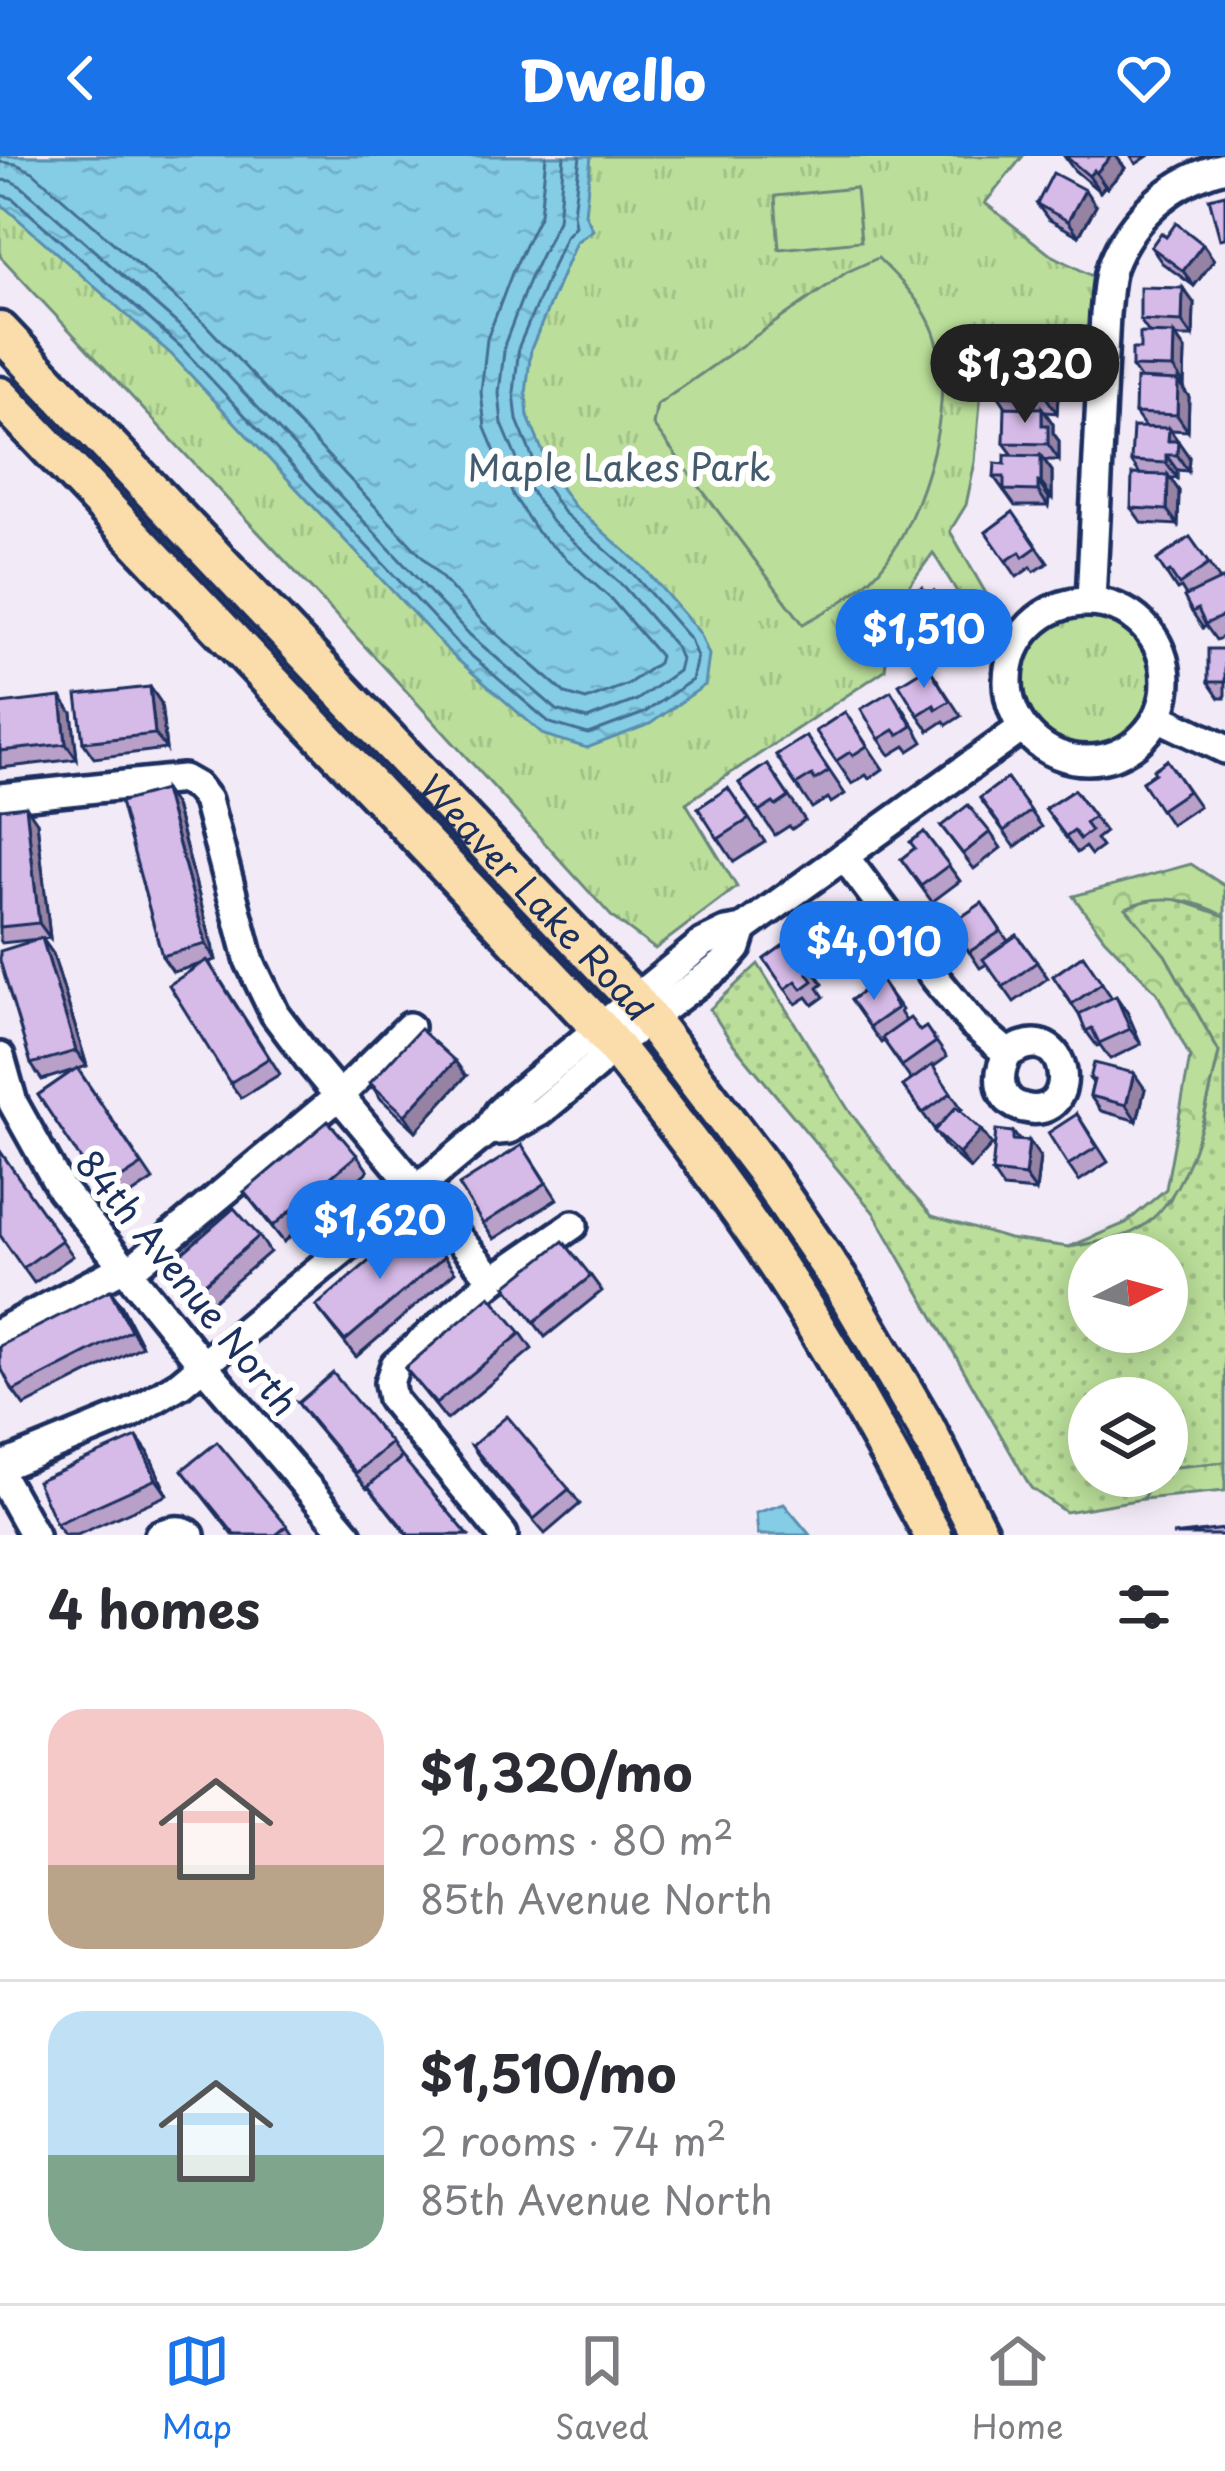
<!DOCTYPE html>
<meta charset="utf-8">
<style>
:root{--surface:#fff;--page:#f7f7f7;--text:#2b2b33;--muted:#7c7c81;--line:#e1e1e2;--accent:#1a73e8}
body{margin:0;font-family:"Playpen Sans",sans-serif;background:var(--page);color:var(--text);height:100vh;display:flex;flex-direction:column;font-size:45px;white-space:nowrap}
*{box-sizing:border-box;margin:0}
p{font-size:39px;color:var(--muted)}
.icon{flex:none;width:66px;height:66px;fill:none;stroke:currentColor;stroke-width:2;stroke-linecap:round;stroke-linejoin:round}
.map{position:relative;height:1379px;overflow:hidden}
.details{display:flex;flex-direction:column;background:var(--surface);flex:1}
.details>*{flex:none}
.needle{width:78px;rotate:84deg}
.buttons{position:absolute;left:1068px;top:1077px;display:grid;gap:24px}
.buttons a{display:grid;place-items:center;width:120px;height:120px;border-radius:50%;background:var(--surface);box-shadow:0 6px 30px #0003;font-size:60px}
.price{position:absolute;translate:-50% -102px;padding:0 27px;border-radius:42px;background:var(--accent);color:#fff;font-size:39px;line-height:78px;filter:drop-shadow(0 3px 6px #0008)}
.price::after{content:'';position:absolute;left:50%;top:72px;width:36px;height:27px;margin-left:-18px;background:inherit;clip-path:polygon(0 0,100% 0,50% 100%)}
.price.current{background:#222;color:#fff}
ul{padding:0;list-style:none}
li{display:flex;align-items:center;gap:36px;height:300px;padding:0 48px}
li+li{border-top:3px solid var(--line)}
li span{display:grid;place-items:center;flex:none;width:336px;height:240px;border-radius:36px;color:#555}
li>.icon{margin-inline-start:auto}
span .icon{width:144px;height:144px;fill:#fffc;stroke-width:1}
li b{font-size:51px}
h2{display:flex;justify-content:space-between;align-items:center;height:144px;padding:0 48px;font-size:51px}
header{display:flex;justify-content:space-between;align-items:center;height:156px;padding:0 48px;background:var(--accent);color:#fff;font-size:54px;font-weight:800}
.menu{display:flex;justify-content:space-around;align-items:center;height:168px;border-top:3px solid var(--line);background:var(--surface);font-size:33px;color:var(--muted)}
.menu a{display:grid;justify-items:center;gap:6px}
.menu .current{color:var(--accent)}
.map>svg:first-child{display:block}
</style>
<header><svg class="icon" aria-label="back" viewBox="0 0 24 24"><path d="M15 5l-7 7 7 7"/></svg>Dwello<svg class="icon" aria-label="heart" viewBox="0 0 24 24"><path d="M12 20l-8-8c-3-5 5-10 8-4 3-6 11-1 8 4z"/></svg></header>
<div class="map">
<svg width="1225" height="1379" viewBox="0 0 1225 1379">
<defs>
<pattern id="grass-dots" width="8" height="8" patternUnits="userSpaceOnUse" patternTransform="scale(3)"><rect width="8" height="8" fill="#bbdf9a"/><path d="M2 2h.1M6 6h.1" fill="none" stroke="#a0c087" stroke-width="1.8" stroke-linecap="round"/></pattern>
<pattern id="forest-crowns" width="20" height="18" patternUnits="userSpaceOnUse" patternTransform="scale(3)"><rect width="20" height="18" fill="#bbdf9a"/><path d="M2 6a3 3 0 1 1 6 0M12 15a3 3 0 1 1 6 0" fill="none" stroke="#a0c087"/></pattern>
<pattern id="park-tufts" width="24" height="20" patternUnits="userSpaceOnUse" patternTransform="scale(3)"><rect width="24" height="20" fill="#bbdf9a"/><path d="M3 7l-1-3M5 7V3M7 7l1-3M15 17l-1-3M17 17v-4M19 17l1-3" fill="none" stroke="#a0c087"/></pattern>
<pattern id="water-ripples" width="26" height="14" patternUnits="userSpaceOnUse" patternTransform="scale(3)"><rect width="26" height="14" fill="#84cde5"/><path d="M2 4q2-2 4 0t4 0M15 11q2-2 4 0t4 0" fill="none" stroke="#71b0c7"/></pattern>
</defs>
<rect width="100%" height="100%" fill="#f3eaf8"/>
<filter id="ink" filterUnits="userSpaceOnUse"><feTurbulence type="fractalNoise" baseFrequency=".00833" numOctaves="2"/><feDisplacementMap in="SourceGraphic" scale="24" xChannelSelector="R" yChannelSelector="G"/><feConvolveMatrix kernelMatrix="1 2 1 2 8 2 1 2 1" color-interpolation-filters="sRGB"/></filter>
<g filter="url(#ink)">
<path fill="url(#grass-dots)" stroke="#6b877c" stroke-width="3" fill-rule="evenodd" d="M1170,741l55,19v546l-58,6v-70h-78v78h65l-11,23 -78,13 -34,-24 -157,-275 -144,-173 -20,-31 48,-45 90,145 57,77 27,30 77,23 60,8 31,-5 69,-40 34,-80 16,-70 -54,-97 -40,-47 12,-6zM1089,1098h78v78h-78z"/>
<g fill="url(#forest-crowns)" stroke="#6b877c" stroke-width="3">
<path d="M1191,708l34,22v30c-31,-17 -67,-24 -99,-8l39,47 54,97c-13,56 -29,152 -86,180 -19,9 -43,11 -64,15l57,-24 40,-34 24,-132 -33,-64 -53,-55 -31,-42z"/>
<polygon points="1225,1306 1225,1335 1143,1343 1154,1320 1167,1320 1167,1312"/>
</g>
<g fill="url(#park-tufts)" stroke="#6b877c" stroke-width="3">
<polygon points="0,0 1023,0 985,47 1048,97 1094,121 1087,213 983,210 975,306 966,349 950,375 1007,474 995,497 933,397 892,453 885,514 686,647 737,731 655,793 613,762 387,514 0,100"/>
<circle cx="1087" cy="525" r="68"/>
</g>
<g fill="#bbdf9a" stroke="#6b877c" stroke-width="3">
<polygon points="856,32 861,85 779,93 775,40"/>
<path d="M878,102c20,20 40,39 52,65 32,64 -6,194 -51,247 -21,24 -48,39 -76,54l-150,-199 4,-20 190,-133z"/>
</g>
<g fill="url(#water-ripples)" stroke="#5a8eaf" stroke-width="3">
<polygon points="0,0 591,0 585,58 593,74 576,86 531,193 526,238 528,261 553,320 573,349 643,411 700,477 709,499 705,529 650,568 587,592 544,579 452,499 172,199 0,47"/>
<polygon points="784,1348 810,1379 758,1379 756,1357"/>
</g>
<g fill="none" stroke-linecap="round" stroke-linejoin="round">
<g stroke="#456e94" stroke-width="3">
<polyline points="0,6 16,8 33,16 204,167 483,466 566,538 586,544 628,528 658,507 660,500 611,443 537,376 513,339 485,272 481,236 487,183 512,117 540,58 546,0"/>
<polyline points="0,24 11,25 22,31 191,180 470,479 557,554 587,563 637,544 678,515 681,503 676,491 623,430 552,366 529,332 502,268 499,237 505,187 529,124 558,64 564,0"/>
<polyline points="0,39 12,42 181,191 460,490 550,567 588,578 644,557 692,524 697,501 690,483 634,419 563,356 542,325 517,264 514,237 519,190 565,81 575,70 573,57 580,0"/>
</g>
<g stroke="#1b2f5e" stroke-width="36">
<g id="minor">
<path d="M1091,445l14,-287c2,-16 2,-34 7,-48 19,-50 62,-87 113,-99"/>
<circle cx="1087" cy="525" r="79"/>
<polyline points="1158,561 1225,593"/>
<polyline points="0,642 183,623 197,631 207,644 250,806 275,858 314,910 493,1124"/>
<path d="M844,700l92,123 37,45 35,30c-12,20 -11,48 16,54 60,15 46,-97 -16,-54"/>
<polyline points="0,901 13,947 61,1033 204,1210 348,1379"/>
<polyline points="487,975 509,973 540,956 594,911 614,890 723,808 737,792 743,773"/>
<polyline points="128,1116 339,940 409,871"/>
<polyline points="0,1176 124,1111"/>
<polyline points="0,1311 130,1258 180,1228 487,975 499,956 514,942 703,787 726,776 743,773 1022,572"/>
<polyline points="0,1318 34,1379"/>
<path d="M159,1379c9,-4 23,-7 31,0"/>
<polyline points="503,1379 392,1243 389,1227 395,1209 493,1124 573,1069"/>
</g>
</g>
<g stroke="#1b2f5e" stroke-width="45">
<g id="major">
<path id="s1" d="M0,175l634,668 127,167 83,122 81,138 55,109"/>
<path d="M0,240l599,631c67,84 134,169 192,260 51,80 96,164 142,248"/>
</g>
</g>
<use href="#minor" stroke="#fff" stroke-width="27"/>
<use href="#major" stroke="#faddab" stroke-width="36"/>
</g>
<g fill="#b8a0c8" stroke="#1b2f5e" stroke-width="3">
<polygon points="1064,0 1116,0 1125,12 1107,32 1105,30 1100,36 1074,14"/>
<polygon points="1131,0 1148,0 1136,8"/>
<polygon points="1037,48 1096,50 1079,80 1048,63"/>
<polygon points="1166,81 1214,104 1194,130 1162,107 1151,91"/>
<polygon points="1194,147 1193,181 1176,181 1185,194 1184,228 1180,227 1189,241 1188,275 1170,274 1189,301 1188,315 1177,314 1177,322 1170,322 1179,335 1178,369 1142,367 1131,352 1140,318 1131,305 1145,271 1135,257 1141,224 1132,211 1149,177 1140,164"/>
<polygon points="1059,222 1057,257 1045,256 1053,268 1053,277 1059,285 1059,304 1044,304 1052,315 1052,342 1049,342 1048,350 1015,350 994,321 1013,299 1004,287 1006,251 998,239"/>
<polygon points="1013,356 1048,407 1034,416 1031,411 1017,421 986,376"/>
<polygon points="1190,381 1220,424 1225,427 1225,480 1216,484 1206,470 1203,472 1192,456 1186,440 1181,432 1177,434 1157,404"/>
<polygon points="934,435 968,485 954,494 950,489 936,498 906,453"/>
<polygon points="1225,493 1225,542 1219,542 1208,526"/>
<polygon points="928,510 961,560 947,569 944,565 929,575 918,559"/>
<polygon points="150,531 161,547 166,593 94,602 83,586"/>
<polygon points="0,548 72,557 77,603 0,612"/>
<polygon points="902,550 923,586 909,595 905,590 890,599 879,583"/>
<polygon points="845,556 883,613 869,623 866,619 852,628 816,575"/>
<polygon points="806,580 845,638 831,647 828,642 812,652 776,599"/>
<polygon points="1167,604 1199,650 1171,669 1142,626 1155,617"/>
<polygon points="767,608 805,664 792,673 789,670 775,679 739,627"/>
<polygon points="1007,622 1042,671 1015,691 980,642"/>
<polygon points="728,632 765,686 734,706 698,652"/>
<polygon points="164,634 175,650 216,804 209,806 280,918 241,942 230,927 201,808 173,816 162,800"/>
<polygon points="1074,634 1105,676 1096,683 1102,691 1091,699 1085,691 1077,697 1045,653"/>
<polygon points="0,653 37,666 50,782 42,783 53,798 87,910 78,913 153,1024 113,1051 38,939 74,914 42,924 31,908 39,783 2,787 0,784"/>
<polygon points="941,670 990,676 1001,692 974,713"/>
<polygon points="924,676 960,725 932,746 901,703 915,692"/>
<polygon points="982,747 1008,785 1017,779 1048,822 1014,846 987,808 980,812 951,768"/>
<polygon points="832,752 864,796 837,815 805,771"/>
<polygon points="792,783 823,828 818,832 824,841 813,849 807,841 796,848 764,803"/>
<polygon points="1083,799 1112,842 1127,856 1141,888 1110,903 1100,889 1097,890 1086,875 1079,859 1053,820"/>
<polygon points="880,823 902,854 900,856 906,865 920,875 926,871 947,901 933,911 962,953 960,954 992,989 970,1013 945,990 934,975 940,969 934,973 903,930 911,924 884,885 881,887 851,844"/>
<polygon points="466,920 416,975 381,943 370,927"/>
<polygon points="1090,923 1145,933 1137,965 1101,955 1090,940 1093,927"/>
<polygon points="1077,958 1108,1006 1079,1025 1068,1009"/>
<polygon points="1013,976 1019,984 1029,985 1040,1001 1036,1035 1003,1032 992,1016"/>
<polygon points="522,989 557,1043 494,1083 483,1068"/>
<polygon points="0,995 73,1100 34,1127 0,1079"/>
<polygon points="357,999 368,1015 284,1086 244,1036"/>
<polygon points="259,1080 270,1096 200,1156 165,1112"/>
<polygon points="444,1101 455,1116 356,1201 316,1150"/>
<polygon points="591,1120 602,1135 545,1181 506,1130"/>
<polygon points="121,1149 142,1190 24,1250 13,1235"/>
<polygon points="521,1177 532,1193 447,1264 405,1212"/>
<polygon points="298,1247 391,1287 401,1301 468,1379 407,1379 369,1331 367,1332 309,1262"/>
<polygon points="472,1290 569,1333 580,1348 545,1378 483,1306"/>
<polygon points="148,1296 167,1339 77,1379 64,1379 56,1368"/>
<polygon points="182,1314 287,1370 293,1379 233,1379"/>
</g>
<g fill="#9682a2" stroke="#1b2f5e" stroke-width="3">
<polygon points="1111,0 1116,0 1125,12 1107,32 1096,17"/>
<polygon points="1094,14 1105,30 1100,36 1089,20"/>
<polygon points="1085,34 1096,50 1079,80 1068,65"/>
<polygon points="1203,88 1214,104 1194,130 1183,115"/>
<polygon points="1183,132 1194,147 1193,181 1182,166"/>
<polygon points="1174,178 1185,194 1184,228 1173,212"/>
<polygon points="1048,206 1059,222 1057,257 1046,241"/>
<polygon points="1178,225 1189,241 1188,275 1177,259"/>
<polygon points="1042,252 1053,268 1053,277 1059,285 1059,304 1048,288 1042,269"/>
<polygon points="1169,272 1189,301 1188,315 1168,285"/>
<polygon points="1166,299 1177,314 1177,322 1166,307"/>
<polygon points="1041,300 1052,315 1052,342 1041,327"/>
<polygon points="1168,319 1179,335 1178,369 1167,354"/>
<polygon points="1038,326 1049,342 1048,350 1038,335"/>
<polygon points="150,531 161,547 166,593 155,578"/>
<polygon points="61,541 72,557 77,603 66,588"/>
<polygon points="164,634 175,650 216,804 206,788"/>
<polygon points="26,650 37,666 50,782 39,767"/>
<polygon points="42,782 53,798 87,910 76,895"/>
<polygon points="1116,840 1127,856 1141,888 1130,873"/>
<polygon points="455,905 466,920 416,975 405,959"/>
<polygon points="1134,917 1145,933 1137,965 1126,949"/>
<polygon points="981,974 992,989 970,1013 959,998"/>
<polygon points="1029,985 1040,1001 1036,1035 1025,1020"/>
<polygon points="110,1134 121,1149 142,1190 131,1174"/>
<polygon points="137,1281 148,1296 167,1339 156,1323"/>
</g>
<g fill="#d6bae8" stroke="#1b2f5e" stroke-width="3">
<polygon points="1065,0 1111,0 1096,17 1094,14 1089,20"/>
<polygon points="1053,17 1085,34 1068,65 1037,48"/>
<polygon points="1225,38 1225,82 1220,83 1209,42"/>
<polygon points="1176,67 1203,88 1183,115 1151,91 1161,77 1166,81"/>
<polygon points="1140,131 1183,132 1182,166 1140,164"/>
<polygon points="1140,177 1174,178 1173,212 1132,211 1132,193 1140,193"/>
<polygon points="1010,205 1048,206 1046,241 998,239 998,221 1009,221"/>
<polygon points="1136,223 1178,225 1177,259 1135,257"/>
<polygon points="1005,251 1042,252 1042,269 1048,269 1048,288 1004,287"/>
<polygon points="1133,271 1169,272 1168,285 1178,285 1177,299 1166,299 1166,307 1131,305"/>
<polygon points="1005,299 1041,300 1041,327 1038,326 1038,335 1004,334 1004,321 994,321 995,307 1005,308"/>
<polygon points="1132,318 1168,319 1167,354 1131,352"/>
<polygon points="1013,356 1037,391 1023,401 1020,396 1006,405 986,376"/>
<polygon points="1190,381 1209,408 1179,429 1170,416 1166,418 1157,404"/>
<polygon points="1222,423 1225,429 1225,459 1205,468 1198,453 1192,456 1184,441"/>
<polygon points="922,431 928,440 934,435 957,469 943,479 939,473 925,483 906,453 916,446 911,438"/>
<rect x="1208" y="493" width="17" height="33"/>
<polygon points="928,510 950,545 936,553 934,549 918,559 899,528"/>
<polygon points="150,531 155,578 83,586 77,539"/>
<polygon points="891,535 912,570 898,579 894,574 879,583 861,553"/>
<polygon points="61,541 66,588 0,595 0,548"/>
<polygon points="845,556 867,590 853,599 850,596 836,605 816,575"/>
<polygon points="806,580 829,615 815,624 812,619 796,629 776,599"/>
<polygon points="1167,604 1188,635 1160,654 1142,626 1155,617 1153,614"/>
<polygon points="767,608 789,641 776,650 773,647 759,656 739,627"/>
<polygon points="1007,622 1031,655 1004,675 980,642"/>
<polygon points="728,632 749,663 718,683 698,652"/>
<polygon points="164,634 206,788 162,800 120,646"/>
<polygon points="1074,634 1094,661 1085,667 1091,675 1080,683 1074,675 1066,681 1045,653"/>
<polygon points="968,649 990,676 963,698 941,670"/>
<polygon points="26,650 39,767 0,771 0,653"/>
<polygon points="924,676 949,709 921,730 901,703 915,692 910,686"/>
<polygon points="982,747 1001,775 969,796 951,768"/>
<polygon points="832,752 853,781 826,800 805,771"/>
<polygon points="1017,779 1037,806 1003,831 983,803"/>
<polygon points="42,782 76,895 31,908 0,805 0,795"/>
<polygon points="792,783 812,813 807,816 813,825 802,833 796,825 785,833 764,803"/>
<polygon points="1083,799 1102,827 1072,848 1053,820"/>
<polygon points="207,804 269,902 230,927 169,829"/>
<polygon points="880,823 897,852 870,871 851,844"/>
<polygon points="1116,840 1130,873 1099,887 1092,872 1086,875 1079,858"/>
<polygon points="910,862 920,875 926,871 936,886 902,910 882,882"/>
<polygon points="420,873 455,905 405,959 370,927"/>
<polygon points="1094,907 1134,917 1126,949 1090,940 1094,924 1090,923"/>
<polygon points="932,909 951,937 923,957 903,930"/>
<polygon points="77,912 142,1009 102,1035 38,939"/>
<polygon points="956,951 981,974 959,998 934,975"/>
<polygon points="1077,958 1097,991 1068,1009 1048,977"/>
<polygon points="328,965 357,999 273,1070 244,1036"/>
<polygon points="996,974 1013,976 1013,984 1029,985 1025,1020 992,1016"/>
<polygon points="522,989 546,1027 483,1068 459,1029"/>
<polygon points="0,995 62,1084 23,1112 0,1079"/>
<polygon points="234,1052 259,1080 189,1141 165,1112"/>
<polygon points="415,1066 444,1101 345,1185 316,1150"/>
<polygon points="563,1085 591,1120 534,1166 506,1130"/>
<polygon points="110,1134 131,1174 13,1235 0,1210 0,1190"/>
<polygon points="490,1140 521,1177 436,1248 405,1212"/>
<polygon points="333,1217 391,1287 356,1317 298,1247"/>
<polygon points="507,1260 569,1333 534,1363 472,1290"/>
<polygon points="137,1281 156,1323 56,1368 37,1325"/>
<polygon points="217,1286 287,1370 276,1379 235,1379 182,1314"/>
<polygon points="402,1301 468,1379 409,1379 368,1330"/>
<polygon points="1225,1373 1225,1379 1172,1379"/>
</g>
</g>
<g text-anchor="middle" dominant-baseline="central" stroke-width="12" stroke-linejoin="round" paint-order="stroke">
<g font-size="36" fill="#435b6d" stroke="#fff">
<text x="619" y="310">Maple Lakes Park</text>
</g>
<g font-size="36" fill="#1b2f5e" stroke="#fff">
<text stroke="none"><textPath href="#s1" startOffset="780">Weaver Lake Road</textPath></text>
<text transform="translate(188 1126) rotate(51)">84th Avenue North</text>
</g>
</g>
</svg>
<div class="buttons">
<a><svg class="needle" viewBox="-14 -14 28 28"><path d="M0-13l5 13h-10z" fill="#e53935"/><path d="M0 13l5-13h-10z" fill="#7c7c81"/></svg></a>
<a><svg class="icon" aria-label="layers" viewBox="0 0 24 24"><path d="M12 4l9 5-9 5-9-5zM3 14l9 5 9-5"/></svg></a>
</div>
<b class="price current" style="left:1025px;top:270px">$1,320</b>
<b class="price" style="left:924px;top:535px">$1,510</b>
<b class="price" style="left:874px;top:847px">$4,010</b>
<b class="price" style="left:380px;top:1126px">$1,620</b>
</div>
<section class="details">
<h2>4 homes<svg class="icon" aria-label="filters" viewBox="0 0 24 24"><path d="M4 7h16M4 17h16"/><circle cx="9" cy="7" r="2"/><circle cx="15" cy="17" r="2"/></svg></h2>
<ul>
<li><span style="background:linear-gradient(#f6c9c9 65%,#b9a48a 0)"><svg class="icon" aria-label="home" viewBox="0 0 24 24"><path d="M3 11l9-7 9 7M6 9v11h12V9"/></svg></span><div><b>$1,320/mo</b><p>2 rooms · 80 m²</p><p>85th Avenue North</p></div></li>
<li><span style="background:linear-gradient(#bfe0f5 60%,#7fa58c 0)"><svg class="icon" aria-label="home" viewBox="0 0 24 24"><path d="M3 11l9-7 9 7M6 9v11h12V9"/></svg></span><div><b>$1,510/mo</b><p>2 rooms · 74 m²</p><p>85th Avenue North</p></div></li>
</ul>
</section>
<nav class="menu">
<a class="current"><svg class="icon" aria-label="map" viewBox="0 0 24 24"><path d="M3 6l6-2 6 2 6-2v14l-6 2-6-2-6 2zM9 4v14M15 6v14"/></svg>Map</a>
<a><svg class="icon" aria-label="saved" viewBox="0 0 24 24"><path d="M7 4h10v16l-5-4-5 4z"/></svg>Saved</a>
<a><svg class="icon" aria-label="home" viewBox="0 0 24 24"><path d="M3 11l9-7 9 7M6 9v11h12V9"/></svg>Home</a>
</nav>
